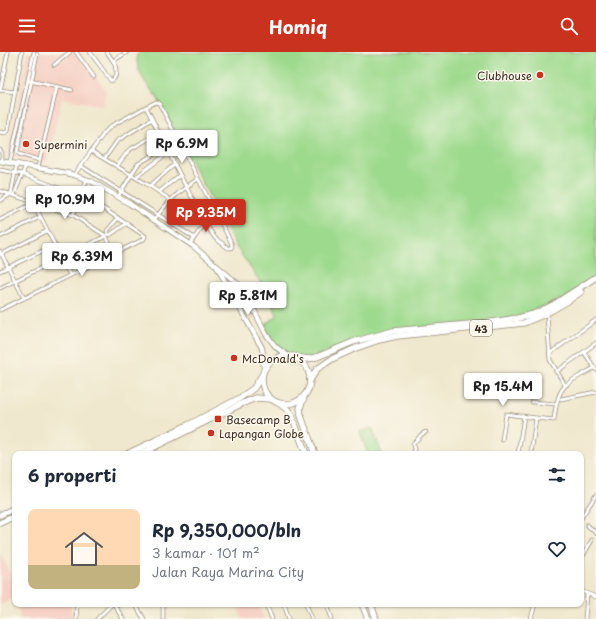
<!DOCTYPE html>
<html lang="id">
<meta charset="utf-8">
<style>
:root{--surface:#fff;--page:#f2f2f3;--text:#1f2937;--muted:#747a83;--line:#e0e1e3;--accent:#c8321e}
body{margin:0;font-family:"Playpen Sans",sans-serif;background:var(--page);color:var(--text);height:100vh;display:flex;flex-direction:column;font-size:15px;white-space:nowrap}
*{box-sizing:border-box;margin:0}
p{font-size:13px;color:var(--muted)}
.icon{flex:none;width:22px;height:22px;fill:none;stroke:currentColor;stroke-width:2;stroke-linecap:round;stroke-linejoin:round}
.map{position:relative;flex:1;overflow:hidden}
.side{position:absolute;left:12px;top:399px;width:572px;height:156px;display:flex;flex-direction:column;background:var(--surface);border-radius:8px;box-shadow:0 1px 3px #0004}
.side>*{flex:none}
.price{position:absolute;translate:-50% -34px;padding:0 9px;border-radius:4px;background:#fff;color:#222;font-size:13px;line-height:26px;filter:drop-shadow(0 1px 2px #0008)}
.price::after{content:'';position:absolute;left:50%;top:24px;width:12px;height:9px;margin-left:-6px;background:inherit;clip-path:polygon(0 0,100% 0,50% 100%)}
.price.on{background:var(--accent);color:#fff}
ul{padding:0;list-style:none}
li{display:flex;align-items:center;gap:12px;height:100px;padding:0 16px}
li+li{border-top:1px solid var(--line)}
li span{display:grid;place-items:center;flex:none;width:112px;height:80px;border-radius:8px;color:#555}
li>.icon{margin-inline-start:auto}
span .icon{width:48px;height:48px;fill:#fffc;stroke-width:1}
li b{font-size:17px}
h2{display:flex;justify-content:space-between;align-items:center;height:48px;padding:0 16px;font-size:17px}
header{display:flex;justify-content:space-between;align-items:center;height:52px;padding:0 16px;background:var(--accent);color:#fff;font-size:18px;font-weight:700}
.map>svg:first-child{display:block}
</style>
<header><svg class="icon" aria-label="menu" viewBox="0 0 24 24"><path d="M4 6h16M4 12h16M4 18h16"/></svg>Homiq<svg class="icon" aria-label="search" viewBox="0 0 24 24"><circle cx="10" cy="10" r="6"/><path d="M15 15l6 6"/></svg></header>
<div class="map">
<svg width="596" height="567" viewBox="0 0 596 567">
<rect width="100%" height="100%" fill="#fbf7ec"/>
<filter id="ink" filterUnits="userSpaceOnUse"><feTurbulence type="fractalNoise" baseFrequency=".025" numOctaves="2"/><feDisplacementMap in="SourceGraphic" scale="8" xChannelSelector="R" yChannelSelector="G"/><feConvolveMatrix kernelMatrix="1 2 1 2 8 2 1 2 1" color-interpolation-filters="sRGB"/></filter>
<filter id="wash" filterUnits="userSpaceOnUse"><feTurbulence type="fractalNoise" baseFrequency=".012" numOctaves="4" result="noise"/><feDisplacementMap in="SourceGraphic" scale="16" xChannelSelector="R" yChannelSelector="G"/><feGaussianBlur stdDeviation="0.9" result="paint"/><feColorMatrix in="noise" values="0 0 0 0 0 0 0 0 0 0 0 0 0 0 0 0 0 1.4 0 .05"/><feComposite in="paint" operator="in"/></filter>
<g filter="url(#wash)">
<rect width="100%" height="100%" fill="#f0e8ce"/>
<g fill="#f6d1c5">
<polygon points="28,0 78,0 106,39 103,54 62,46 47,109 7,105"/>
<polygon points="0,501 15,530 15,546 0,553"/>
<polygon points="18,552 71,552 73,567 20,567"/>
<polygon points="252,552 258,552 264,567 242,567 238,557"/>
</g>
<g fill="#9eda8d" stroke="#6c8256">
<path d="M140,0h456v227l-62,37 -135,16 -76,21 -28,12 -8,-1 -3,-2 -4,-5 -14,-28 1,-6 10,-7v-2l-16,-31 -24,-35 -80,-151c-11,-14 -21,-24 -20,-42z"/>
<polygon points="372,376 382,402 368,402 360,380"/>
</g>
</g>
<g filter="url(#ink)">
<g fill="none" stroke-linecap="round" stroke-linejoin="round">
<g stroke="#968976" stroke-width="4.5">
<g id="minor">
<polyline points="76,0 94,25"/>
<path d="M90,0l21,29c7,-4 6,-13 2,-20l14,-9"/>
<polyline points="107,0 113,9"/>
<polyline points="37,2 17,100 19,102 39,108"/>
<polyline points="54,13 70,0"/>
<polyline points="30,29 72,38"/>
<polyline points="0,38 15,40"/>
<polyline points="0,39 8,0"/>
<polyline points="0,80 5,81 8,79 22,0"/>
<polyline points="0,98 2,101 2,109"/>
<polyline points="91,99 150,134 181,155 205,171 215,186 228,196 231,196 232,194 231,190 159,51 156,50 146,55"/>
<polyline points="105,106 117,89 152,67"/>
<polyline points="10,110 34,0"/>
<polyline points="81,114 193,185"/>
<polyline points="117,114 129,98 159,81"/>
<polyline points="38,115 57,35"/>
<polyline points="0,118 22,122 80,144 101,155 145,184 144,187 0,258"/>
<polyline points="74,123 105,80 111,74 146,55 186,135 206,170"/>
<polyline points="136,125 169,100"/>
<polyline points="150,134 175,112"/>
<polyline points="0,139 73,163 106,184 114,201"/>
<polyline points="159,140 180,123"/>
<polyline points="14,143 26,113"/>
<polyline points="118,145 138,112 166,95"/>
<polyline points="0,149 11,142 17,111"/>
<polyline points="34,152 70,223"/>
<polyline points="73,163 87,127"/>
<polyline points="118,166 107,179 108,182 110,183 127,171"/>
<polyline points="0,168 34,151"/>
<path d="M154,168c14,-19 24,-28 44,-41"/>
<polyline points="0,185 40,165"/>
<polyline points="190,192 205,171 218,166"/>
<polyline points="0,199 24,246"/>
<polyline points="0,203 47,179"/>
<polyline points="0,219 55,193"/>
<polyline points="0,236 106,184"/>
<polyline points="547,261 550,308 565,333"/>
<polyline points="584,300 596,318"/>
<polyline points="549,302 596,268"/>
<polyline points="556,320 596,291"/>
<polyline points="561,347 596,340"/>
<polyline points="532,350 556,352"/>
<polyline points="502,388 506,362 536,366"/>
<polyline points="415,402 413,392 422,382 426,380"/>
<polyline points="518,402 524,364"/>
<path d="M531,402l5,-36 18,2c4,-36 10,-35 40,-52"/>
<polyline points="581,466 596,443"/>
<polyline points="587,473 596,481"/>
<polyline points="581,507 592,488"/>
<polyline points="581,539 596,545"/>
<polyline points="114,552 123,567"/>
<polyline points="135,552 144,567"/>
<polyline points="163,552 163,567"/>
<polyline points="266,552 272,567"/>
<polyline points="284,552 289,567"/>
<polyline points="306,552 312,567"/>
<polyline points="327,552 332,567"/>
<polyline points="76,567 77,552"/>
<polyline points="97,567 112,552"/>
<polyline points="531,567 535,552"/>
<polyline points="585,567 587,542"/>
</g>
</g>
<g stroke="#968976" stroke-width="6">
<g id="secondary">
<polyline points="0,109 71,122 91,129 130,152 193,194 237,231 248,246 266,282 276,295 288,304"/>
<polyline points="217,215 262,296 263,303 264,318"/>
</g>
</g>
<g stroke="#968976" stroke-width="7">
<g id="trunk">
<circle cx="286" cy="328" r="24"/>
<polyline points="292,304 307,307 317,305 353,290 393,279 492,270 518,266 534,262 553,253 596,225"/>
<path d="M310,328l7,-11 15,-10 24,-11 23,-8 18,-4 127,-13c21,-8 39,-18 57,-31"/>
<polyline points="304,345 300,356 301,364 315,402"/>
<polyline points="280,352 288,358 292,364 306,402"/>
<polyline points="127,402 188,373 240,346 254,336 262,323"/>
<polyline points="140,402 241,352 256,346 271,347"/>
<polyline points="0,463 15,456"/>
<polyline points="0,471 15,464"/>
<polyline points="362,552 368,567"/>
<polyline points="371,552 376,567"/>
</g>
</g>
<use href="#minor" stroke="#fff" stroke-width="3"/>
<use href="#secondary" stroke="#fff" stroke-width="4.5"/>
<use href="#trunk" stroke="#fff" stroke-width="5.5"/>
</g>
</g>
<g fill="#c8321e" stroke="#fbf7ec" stroke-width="1.5">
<circle cx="540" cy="23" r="4"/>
<circle cx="26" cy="92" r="4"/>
<circle cx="234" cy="306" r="4"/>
<rect x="214" y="363" width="8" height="8" rx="2"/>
<circle cx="211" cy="381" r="4"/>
</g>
<g text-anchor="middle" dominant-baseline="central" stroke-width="3" stroke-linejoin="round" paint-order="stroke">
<rect fill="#fbf7ec" stroke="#75685c" stroke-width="1" x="470" y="268" width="22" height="16" rx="3"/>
<g font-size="10" font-weight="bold" fill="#3b2a1e">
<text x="481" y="276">43</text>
</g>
<g font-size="11" fill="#3b2a1e" stroke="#fbf7ec" text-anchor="start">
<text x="532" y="23" text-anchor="end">Clubhouse</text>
<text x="34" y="92">Supermini</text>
<text x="242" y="306">McDonald's</text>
<text x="226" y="367">Basecamp B</text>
<text x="219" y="381">Lapangan Globe</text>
</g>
</g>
</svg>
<b class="price" style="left:182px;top:112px">Rp 6.9M</b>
<b class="price" style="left:65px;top:168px">Rp 10.9M</b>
<b class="price on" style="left:206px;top:181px">Rp 9.35M</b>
<b class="price" style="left:82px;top:225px">Rp 6.39M</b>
<b class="price" style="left:248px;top:264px">Rp 5.81M</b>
<b class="price" style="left:503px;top:355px">Rp 15.4M</b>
<section class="side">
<h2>6 properti<svg class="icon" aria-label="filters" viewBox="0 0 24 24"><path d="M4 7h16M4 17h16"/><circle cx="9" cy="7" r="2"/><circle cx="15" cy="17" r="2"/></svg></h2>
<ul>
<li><span style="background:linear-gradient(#ffd9b3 70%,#c2b280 0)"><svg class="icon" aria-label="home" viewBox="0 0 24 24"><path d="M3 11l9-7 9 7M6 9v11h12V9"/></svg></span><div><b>Rp 9,350,000/bln</b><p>3 kamar · 101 m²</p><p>Jalan Raya Marina City</p></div><svg class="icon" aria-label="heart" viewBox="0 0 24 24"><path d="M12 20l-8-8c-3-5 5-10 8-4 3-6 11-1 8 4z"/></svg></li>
</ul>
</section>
</div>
